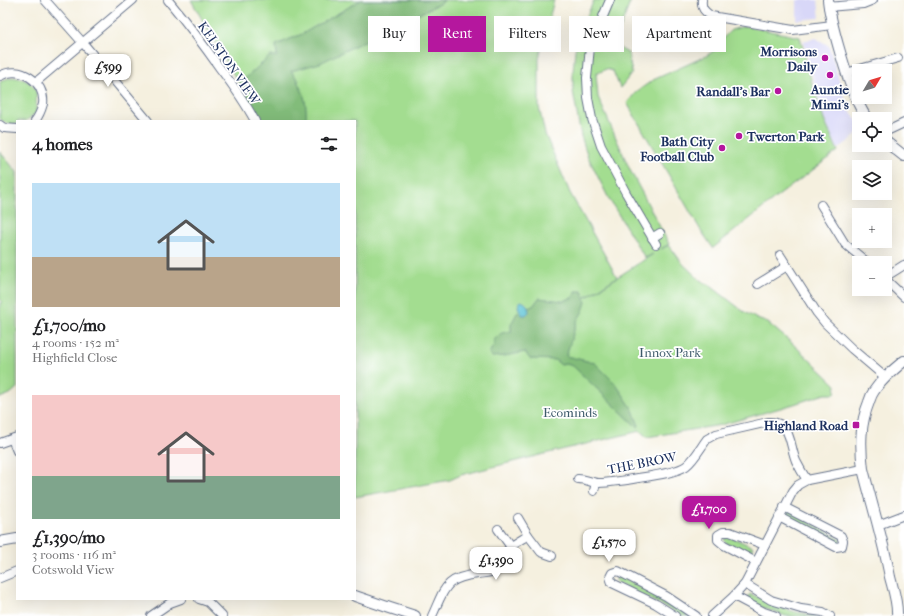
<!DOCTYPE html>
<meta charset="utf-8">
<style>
:root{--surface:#fff;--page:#f6f6f6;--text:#202124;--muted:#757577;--accent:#b5179e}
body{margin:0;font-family:"IM FELL French Canon",serif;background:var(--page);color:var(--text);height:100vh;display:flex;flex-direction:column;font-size:15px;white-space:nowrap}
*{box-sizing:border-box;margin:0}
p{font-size:13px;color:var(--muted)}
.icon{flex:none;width:22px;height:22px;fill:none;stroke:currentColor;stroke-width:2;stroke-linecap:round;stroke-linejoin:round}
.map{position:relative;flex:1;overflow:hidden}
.drawer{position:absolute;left:16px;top:120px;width:340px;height:480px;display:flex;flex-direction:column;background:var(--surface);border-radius:0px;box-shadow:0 4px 16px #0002}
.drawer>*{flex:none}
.banner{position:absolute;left:368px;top:16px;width:380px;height:36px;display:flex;gap:8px}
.needle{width:26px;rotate:52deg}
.controls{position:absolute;left:852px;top:64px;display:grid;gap:8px}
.controls a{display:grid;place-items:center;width:40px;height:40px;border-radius:0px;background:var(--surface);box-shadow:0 4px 16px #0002;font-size:20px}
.price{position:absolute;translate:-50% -34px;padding:0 9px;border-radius:8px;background:#fff;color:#222;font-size:13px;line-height:26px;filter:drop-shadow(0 1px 2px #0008)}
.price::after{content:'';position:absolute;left:50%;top:24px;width:12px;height:9px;margin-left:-6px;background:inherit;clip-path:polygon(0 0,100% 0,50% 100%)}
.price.selected{background:var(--accent);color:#fff}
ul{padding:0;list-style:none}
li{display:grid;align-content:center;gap:8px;height:212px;padding:0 16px}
li span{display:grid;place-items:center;height:124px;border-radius:0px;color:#555}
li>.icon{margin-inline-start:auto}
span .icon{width:72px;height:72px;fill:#fffc;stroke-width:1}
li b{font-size:17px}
h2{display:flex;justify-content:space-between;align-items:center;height:48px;padding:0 16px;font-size:17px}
.chip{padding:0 14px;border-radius:0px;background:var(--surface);box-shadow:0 4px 16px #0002;font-size:14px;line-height:36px}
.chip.selected{background:var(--accent);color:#fff}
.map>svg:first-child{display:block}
</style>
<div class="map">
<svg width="904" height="616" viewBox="0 0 904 616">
<rect width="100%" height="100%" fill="#fff"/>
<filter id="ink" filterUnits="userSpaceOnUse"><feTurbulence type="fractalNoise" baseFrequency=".025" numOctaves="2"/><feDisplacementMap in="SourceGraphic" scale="8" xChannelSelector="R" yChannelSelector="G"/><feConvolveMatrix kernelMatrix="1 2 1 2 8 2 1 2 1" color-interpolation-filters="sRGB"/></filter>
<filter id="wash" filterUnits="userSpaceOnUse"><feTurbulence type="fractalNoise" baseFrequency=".012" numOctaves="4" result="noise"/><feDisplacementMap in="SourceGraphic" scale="16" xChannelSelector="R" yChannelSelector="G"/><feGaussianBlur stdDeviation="0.9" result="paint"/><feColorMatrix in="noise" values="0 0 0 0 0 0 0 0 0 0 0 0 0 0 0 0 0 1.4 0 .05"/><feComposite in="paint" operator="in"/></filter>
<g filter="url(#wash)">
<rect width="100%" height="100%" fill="#f5f0df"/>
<g fill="#d8d7f8">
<polygon points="797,0 818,0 820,18 797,20"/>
<polygon points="816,38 829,46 842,90 850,111 859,123 859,133 849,141 838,149 824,118 803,41"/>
</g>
<g fill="#a3dd90" stroke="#5f8677">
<polygon points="191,0 554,0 539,58 539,107 545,134 570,193 617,277 572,306 573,306 653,254 645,258 609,199 588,157 581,136 573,91 573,72 575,50 581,29 594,0 631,0 614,45 628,53 632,73 620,88 613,71 606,69 596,74 598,97 630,170 669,244 661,249 669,245 683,264 700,280 712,287 743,311 757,319 768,323 793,344 836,385 835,394 825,394 791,405 721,425 647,437 640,431 540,455 461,475 450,480 355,497 355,121 262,121 239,84"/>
<polygon points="655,26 671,29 651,41"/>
<polygon points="745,26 800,37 812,83 824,120 838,151 778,196 713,248 700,229 627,103 636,92 653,80 706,56 715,50 725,36 731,30"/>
<path d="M12,77c8,1 21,4 24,14 1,5 0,16 0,22l-10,8h-9v3c-7,1 -12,-1 -17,-5v-37l6,-3z"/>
<polygon points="0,152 17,172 17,388 10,394 0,398 0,303 2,302 0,299"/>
<polygon points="788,510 841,540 837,546 785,518"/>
<polygon points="729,536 753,547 750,554 727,544 724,541 725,538"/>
<path d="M618,576c26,11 49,25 72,40h-10l-5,-4 -58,-29 -1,-3z"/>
<path d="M750,594c8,2 14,7 21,10 17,7 32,10 50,12h-35l-20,-7 -16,-8 -2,-5z"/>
</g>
<g fill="#82bc7a" stroke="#4e766c">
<path d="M361,0h83l-1,2 -123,61 -29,8 8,10h-2c8,13 10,25 9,40h-44l-23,-37 31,-28h7l-1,-11 26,-11z"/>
<path d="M576,291h6l4,11 -3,9 -6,10 -11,35 29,7 19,19 8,11 11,17 6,16 -2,1 -64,-61 -7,-2 -5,1 -6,-5 -25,-1 -5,-7 -20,4 -13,1 -3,-4 5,-8v-5c6,-6 8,-9 17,-8v-8l6,-11 5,-3 11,-4 6,-8 24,3 11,-4z"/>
</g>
<path fill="#59c2d5" stroke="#3a789a" d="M521,301c6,2 7,5 8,11l-3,3h-4l-4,-8 1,-4z"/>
</g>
<g filter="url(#ink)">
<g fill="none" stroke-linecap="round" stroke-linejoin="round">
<g stroke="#67738b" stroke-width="10">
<g id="minor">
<polyline points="45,0 83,43 148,121"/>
<path d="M168,0c18,22 35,44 51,67 13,17 26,35 36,54"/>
<polyline points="610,0 590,47 587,78 588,98 592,119 601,146 626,193 656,244"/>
<path d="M702,0c-1,8 2,11 9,16l82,14 39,-5"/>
<polyline points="828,7 863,4 873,0"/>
<polyline points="846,73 898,58"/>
<path d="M0,76c19,-12 46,6 43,28 -2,7 -4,12 -8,17"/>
<polyline points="36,82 133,0"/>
<polyline points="0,125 4,128 17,129"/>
<polyline points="885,133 887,131 904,123"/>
<polyline points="821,205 845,244 868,263"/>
<polyline points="652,238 660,233"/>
<polyline points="780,255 787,266"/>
<polyline points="885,277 904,265"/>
<polyline points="885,279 904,297"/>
<polyline points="758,284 787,266 817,313 825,323 852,349 885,377"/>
<polyline points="12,439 17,451"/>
<polyline points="0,443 17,437"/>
<path d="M578,479c8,0 14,4 21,4 9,0 19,-2 28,-3 14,-3 48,-6 59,-14 8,-6 15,-19 21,-27l9,-5 52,-12c24,-1 21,22 28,39 3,6 7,13 11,19"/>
<polyline points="594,491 596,483"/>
<polyline points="779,517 836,547 842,546 843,541 841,536 784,507"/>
<polyline points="518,518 528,535"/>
<polyline points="878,525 904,515"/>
<polyline points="498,529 511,547"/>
<polyline points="756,562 724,545 718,540 718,535 723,532 730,532 765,545"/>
<polyline points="0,578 17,571"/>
<polyline points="745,584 771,600 801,609 823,612 830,616"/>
<polyline points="734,596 764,612 776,616"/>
<polyline points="199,599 208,602 222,616"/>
<polyline points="151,616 170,603 181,599"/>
<path d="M432,616c13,-28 12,-38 46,-42 6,-1 15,-1 20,-5 8,-6 7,-15 12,-22 4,-4 14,-9 18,-12l13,17 11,4"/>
<polyline points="675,616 656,604 612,583 610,577 612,573 618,571 666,596 696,616"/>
<polyline points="712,616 734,596 745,584 793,491 798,485 807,480 863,469"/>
</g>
</g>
<g stroke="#67738b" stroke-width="12">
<g id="tertiary">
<path d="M828,0c2,18 7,35 12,52 7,23 14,47 27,67"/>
<polyline points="885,141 904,156"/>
<polyline points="0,542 17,539"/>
<polyline points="355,596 390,608 415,616"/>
<path d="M897,616c1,-13 -4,-27 -7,-39 -7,-37 -18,-72 -27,-108 -3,-24 -3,-45 6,-67 1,-3 2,-7 5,-11 8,-12 19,-21 30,-30"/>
</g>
</g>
<use href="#minor" stroke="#fff" stroke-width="8"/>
<use href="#tertiary" stroke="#fff" stroke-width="10"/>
</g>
</g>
<g fill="#b5179e" stroke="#fff" stroke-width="1.5">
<circle cx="825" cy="58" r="4"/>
<circle cx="830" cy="75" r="4"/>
<circle cx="778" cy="91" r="4"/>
<circle cx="739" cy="136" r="4"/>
<circle cx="722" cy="148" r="4"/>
<rect x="852" y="421" width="8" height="8" rx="2"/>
</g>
<g text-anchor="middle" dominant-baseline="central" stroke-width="3.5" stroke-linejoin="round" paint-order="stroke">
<g font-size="13" font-weight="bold" fill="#1b2f5e" stroke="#fff" text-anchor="end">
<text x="817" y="51">Morrisons<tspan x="817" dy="15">Daily</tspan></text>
<text x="830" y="89" text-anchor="middle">Auntie<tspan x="830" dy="15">Mimi's</tspan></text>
<text x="770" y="91">Randall's Bar</text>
<text x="747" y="136" text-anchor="start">Twerton Park</text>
<text x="714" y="141">Bath City<tspan x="714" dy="15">Football Club</tspan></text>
<text x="848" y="425">Highland Road</text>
</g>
<g font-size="13" fill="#1b2f5e" stroke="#fff">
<text transform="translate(229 63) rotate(55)">KELSTON VIEW</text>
<text transform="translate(642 463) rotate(-11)">THE BROW</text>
</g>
<g font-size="13" fill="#3d5a6a" stroke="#fff">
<text x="670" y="352">Innox Park</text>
<text x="570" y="412">Ecominds</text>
</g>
</g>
</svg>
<div class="controls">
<a><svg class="needle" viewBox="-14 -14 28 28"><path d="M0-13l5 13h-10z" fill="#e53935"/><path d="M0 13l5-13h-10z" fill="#757577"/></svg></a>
<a><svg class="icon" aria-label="locate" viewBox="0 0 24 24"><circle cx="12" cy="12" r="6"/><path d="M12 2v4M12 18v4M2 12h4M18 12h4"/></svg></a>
<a><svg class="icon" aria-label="layers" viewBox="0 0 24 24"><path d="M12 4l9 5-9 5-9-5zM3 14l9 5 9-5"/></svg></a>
<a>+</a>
<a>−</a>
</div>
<b class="price" style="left:108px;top:88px">£599</b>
<b class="price selected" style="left:709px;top:530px">£1,700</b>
<b class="price" style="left:609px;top:563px">£1,570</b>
<b class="price" style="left:496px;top:581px">£1,390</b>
<div class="banner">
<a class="chip">Buy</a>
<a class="chip selected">Rent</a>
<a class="chip">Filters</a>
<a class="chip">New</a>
<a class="chip">Apartment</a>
</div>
<section class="drawer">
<h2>4 homes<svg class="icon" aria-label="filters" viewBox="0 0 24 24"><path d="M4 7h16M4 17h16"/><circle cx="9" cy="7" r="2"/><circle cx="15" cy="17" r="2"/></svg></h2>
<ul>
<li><span style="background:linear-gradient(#bfe0f5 60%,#b9a48a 0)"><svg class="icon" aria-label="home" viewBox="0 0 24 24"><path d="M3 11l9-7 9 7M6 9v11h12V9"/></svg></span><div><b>£1,700/mo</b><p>4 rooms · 152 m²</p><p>Highfield Close</p></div></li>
<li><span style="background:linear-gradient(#f6c9c9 65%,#7fa58c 0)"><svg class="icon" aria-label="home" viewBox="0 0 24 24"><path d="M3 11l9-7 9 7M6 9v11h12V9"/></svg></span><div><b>£1,390/mo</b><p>3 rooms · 116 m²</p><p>Cotswold View</p></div></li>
</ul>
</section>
</div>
